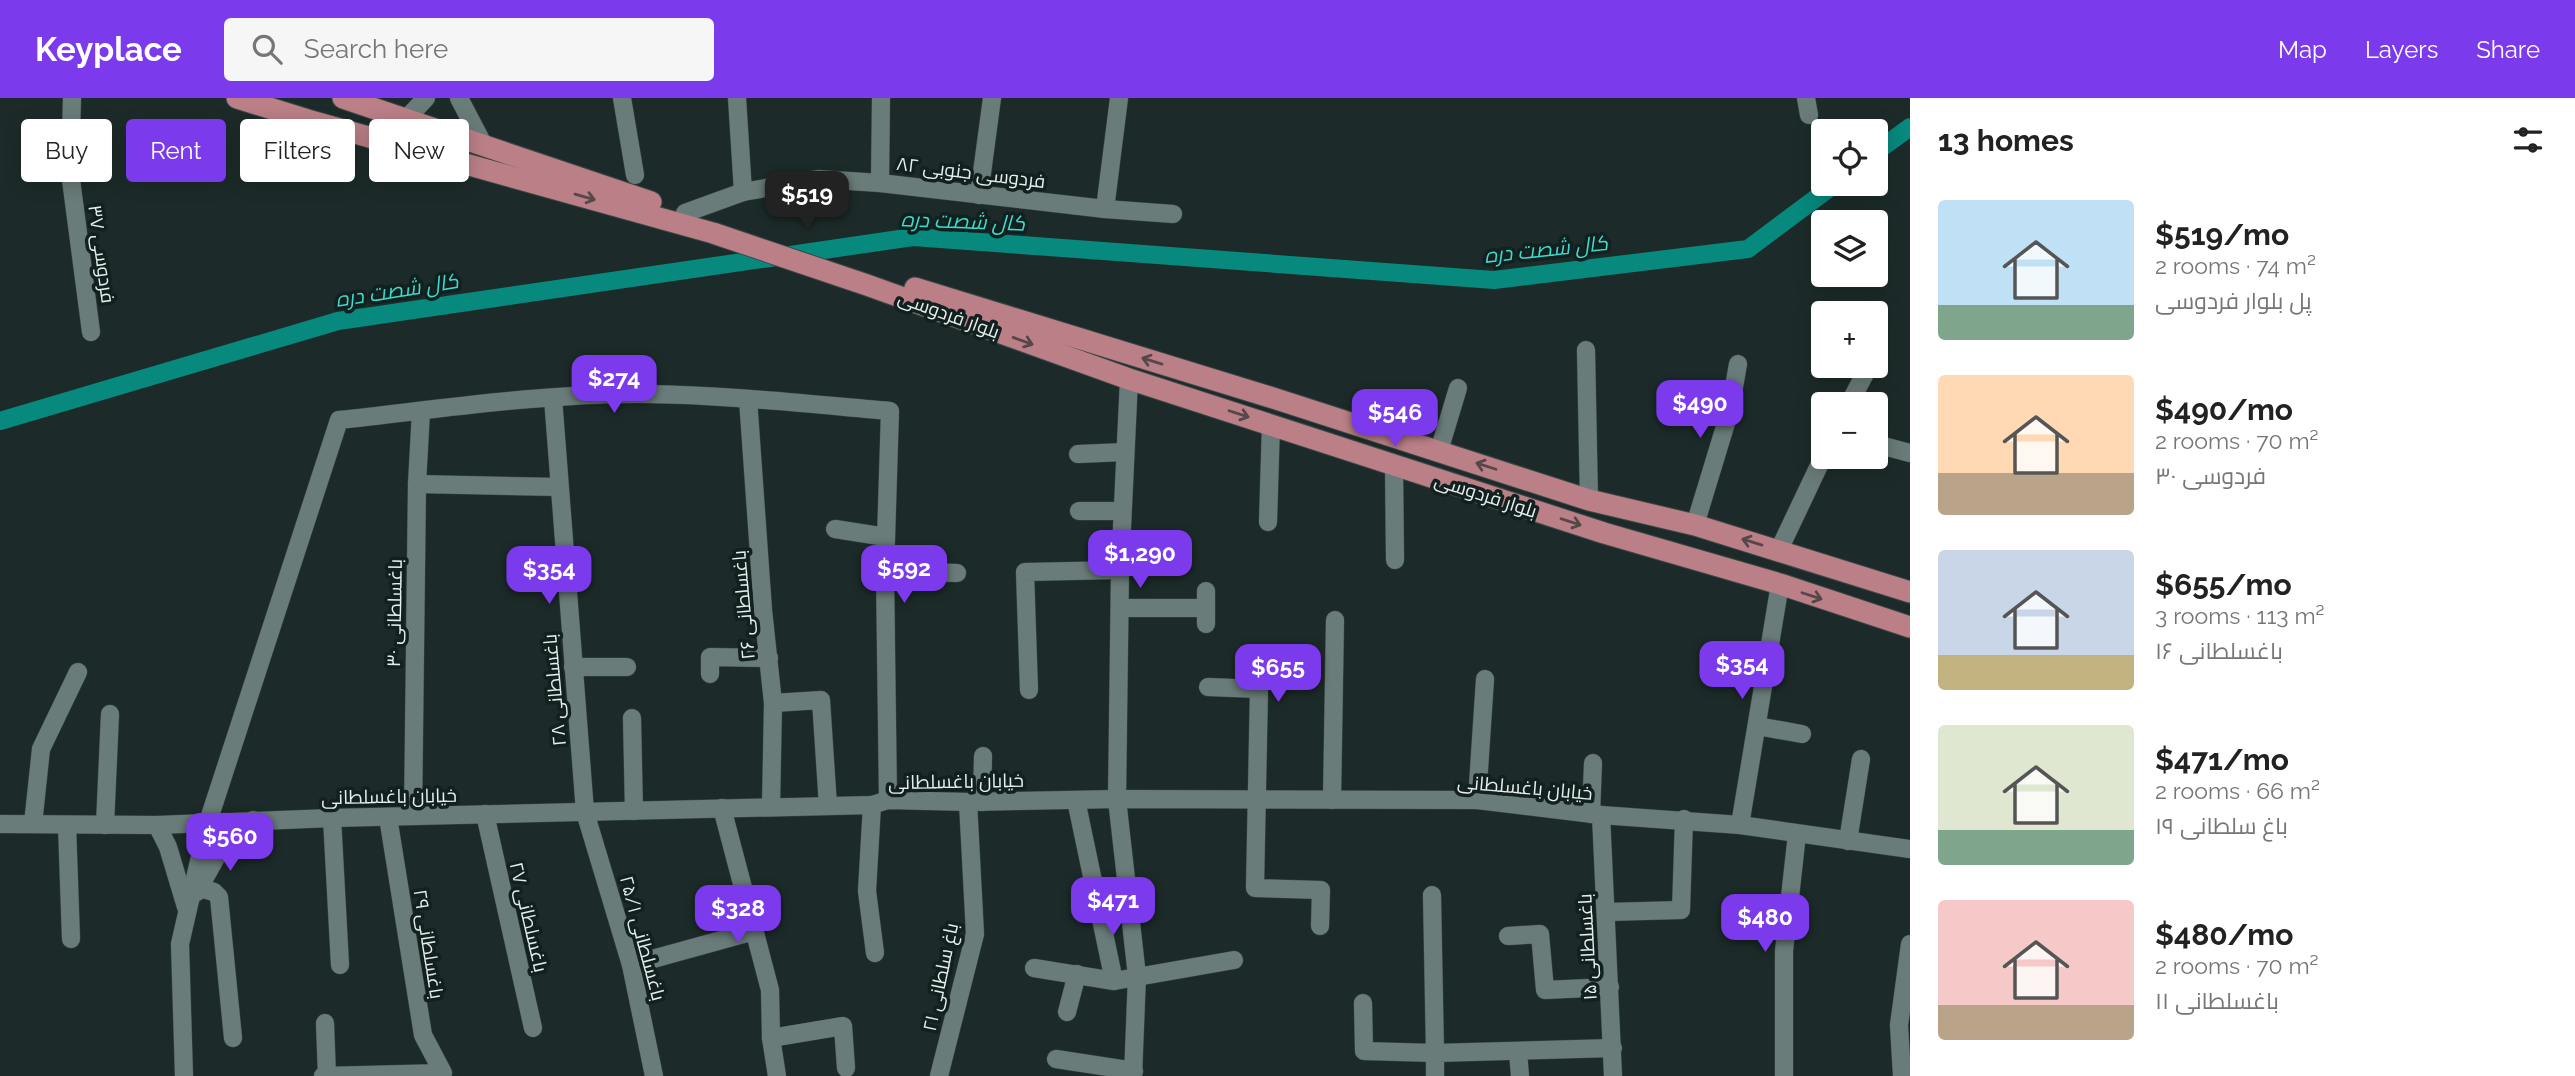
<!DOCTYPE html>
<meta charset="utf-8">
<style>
:root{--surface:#fff;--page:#f6f6f6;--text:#222;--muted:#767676;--accent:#7c3aed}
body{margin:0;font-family:Raleway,Cairo,sans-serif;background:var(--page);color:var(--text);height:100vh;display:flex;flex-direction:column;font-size:26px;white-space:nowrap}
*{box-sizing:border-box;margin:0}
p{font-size:23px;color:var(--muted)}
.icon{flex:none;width:38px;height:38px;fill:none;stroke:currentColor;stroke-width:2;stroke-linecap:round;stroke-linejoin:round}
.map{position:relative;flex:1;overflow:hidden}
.panel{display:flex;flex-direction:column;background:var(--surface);width:665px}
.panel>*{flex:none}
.hud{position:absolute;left:21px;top:21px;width:665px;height:63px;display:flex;gap:14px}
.controls{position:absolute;left:1811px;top:21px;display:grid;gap:14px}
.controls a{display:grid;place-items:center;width:77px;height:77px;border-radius:7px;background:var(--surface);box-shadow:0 4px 18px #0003;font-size:35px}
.price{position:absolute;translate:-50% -60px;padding:0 16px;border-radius:14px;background:var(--accent);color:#fff;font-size:23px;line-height:46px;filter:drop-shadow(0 2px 4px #0008)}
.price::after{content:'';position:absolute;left:50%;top:42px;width:21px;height:16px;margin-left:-10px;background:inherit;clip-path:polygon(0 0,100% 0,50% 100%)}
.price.active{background:#222;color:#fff}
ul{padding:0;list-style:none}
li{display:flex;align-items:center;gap:21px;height:175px;padding:0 28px}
li span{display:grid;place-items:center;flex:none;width:196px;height:140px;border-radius:7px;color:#555}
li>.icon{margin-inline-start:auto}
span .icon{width:84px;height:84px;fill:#fffc;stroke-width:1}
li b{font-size:30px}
h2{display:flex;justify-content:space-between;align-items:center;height:84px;padding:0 28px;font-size:30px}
.pill{padding:0 24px;border-radius:7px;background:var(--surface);box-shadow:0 4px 18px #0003;font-size:24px;line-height:63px}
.pill.active{background:var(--accent);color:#fff}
header{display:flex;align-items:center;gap:42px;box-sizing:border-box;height:98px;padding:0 35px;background:var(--accent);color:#fff}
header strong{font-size:33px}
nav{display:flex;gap:38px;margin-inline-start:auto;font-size:24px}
.search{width:490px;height:63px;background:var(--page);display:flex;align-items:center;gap:18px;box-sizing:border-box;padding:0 24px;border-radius:7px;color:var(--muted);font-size:26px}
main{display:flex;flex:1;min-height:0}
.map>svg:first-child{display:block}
</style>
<header>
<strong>Keyplace</strong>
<div class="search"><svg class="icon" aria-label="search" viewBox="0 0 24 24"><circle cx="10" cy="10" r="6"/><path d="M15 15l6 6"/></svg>Search here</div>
<nav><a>Map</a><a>Layers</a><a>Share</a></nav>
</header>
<main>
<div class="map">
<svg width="1910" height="978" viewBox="0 0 1910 978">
<rect width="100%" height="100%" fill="#1c2b29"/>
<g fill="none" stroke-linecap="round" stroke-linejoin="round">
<g stroke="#07897e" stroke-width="18">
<polyline points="1876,54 1910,29"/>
<polyline points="0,323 338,223 913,139 1494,182 1748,151 1835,86"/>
</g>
<g stroke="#3b4846" stroke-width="19">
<g id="minor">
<polyline points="72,0 70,74 91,234"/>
<polyline points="459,0 483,46"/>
<polyline points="622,0 635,77"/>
<polyline points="737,0 743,94"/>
<polyline points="1806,0 1809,17"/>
<polyline points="407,20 426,0"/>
<polyline points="880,85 881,0"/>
<polyline points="979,97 992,0"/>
<polyline points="1105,111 1119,0"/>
<polyline points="685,115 743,94 818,81 880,85 1105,111 1173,116"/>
<polyline points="1586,252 1589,402"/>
<polyline points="1876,254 1878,250"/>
<polyline points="1129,281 1120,472 1117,701 1137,878 1133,978"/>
<polyline points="553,300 585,714 631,867 654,978"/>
<polyline points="748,301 763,512 773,605 771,709"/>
<polyline points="1849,306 1869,268"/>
<polyline points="1876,346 1910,355"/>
<polyline points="1439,353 1458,290"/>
<polyline points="1078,356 1125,354"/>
<polyline points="1394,366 1395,462"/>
<polyline points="417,386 559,389"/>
<polyline points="1079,413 1122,413"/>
<polyline points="1268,424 1271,326"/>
<polyline points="1695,427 1730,312 1738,266"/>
<polyline points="835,431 886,439"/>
<polyline points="1779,452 1824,357"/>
<polyline points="885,473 957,475"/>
<polyline points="1121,510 1206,510"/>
<polyline points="1206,526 1206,493"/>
<polyline points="573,569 627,569"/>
<polyline points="710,576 710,559 769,560"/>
<polyline points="1208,589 1259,591 1255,790 1321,792 1320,828"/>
<polyline points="1029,592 1025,474 1120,472"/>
<polyline points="773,605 821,602 828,708"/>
<polyline points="632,620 634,713"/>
<polyline points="1757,628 1802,636"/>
<polyline points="1076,702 1114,883"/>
<polyline points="1332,702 1335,522"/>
<polyline points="1477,702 1485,581"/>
<polyline points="982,704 983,658"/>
<polyline points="872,707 867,793 875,855"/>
<polyline points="722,710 770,892 771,940 777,978"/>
<polyline points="485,716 533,930"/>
<polyline points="1591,716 1593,665"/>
<polyline points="1601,717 1613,978"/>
<polyline points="413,718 417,386 421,313"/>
<polyline points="332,720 340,867"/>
<polyline points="0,726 157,727 332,720 872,707 888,702 968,704 1117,701 1477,702 1601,717 1740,727 1910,751"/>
<polyline points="33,726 41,651 78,574"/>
<polyline points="67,727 71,841"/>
<polyline points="105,727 110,616"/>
<polyline points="157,727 168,749 186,809"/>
<polyline points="1740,727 1780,486"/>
<polyline points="1848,743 1861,661"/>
<polyline points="200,790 214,794 219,799 233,940"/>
<polyline points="197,794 218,756 253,722"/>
<polyline points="1607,814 1681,812 1684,721"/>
<polyline points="1508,838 1540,836 1545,892 1610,889"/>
<polyline points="631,867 754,833"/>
<polyline points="1034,870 1114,883 1234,862"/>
<polyline points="1363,905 1364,953 1435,955 1432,797"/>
<polyline points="1067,914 1077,876"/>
<polyline points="325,925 327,978"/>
<polyline points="771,940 843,928 846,970"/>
<polyline points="1518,954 1520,978"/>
<polyline points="1056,961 1134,973"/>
<path d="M184,978l-4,-132 28,-122 131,-402c102,-11 205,-27 307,-26 81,1 163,10 244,17l-5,160 3,229"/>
<polyline points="323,978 443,975 423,937 388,719"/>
<polyline points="939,978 975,836 968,704"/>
<polyline points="1435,978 1435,955 1613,950"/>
<polyline points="1784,978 1784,853 1797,736"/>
<polyline points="1902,978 1899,927 1910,846"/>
</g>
</g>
<g stroke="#3b4846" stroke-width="23">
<g id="major">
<polyline points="237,0 308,22 713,135 867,187 1129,281 1604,435 1780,486 1910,529"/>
<polyline points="343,0 651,104"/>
<polyline points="915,190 1273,300 1589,402 1695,427 1910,494"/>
</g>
</g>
<use href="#minor" stroke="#6a7c79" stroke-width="18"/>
<use href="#major" stroke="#bb7f87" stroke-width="21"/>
</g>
<defs><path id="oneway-shaft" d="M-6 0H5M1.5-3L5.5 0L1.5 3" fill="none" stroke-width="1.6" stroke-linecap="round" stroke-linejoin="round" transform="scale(1.75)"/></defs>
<g stroke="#564749">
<use href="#oneway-shaft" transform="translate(585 99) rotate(16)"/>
<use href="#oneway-shaft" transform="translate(1023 243) rotate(20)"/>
<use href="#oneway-shaft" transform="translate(1152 263) rotate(-163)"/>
<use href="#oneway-shaft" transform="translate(1239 316) rotate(18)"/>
<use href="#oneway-shaft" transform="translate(1486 368) rotate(-162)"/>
<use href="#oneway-shaft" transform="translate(1571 424) rotate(18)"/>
<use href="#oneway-shaft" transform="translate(1752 444) rotate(-163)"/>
<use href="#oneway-shaft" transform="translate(1812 498) rotate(18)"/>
</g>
<g text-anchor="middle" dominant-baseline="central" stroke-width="7" stroke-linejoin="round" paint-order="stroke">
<g font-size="19" fill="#e5eeed" stroke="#12211f">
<text transform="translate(971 74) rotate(7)">فردوسی جنوبی ۸۲</text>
<text transform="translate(102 156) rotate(82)">فردوسی ۳۷</text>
<text transform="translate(949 216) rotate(20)">بلوار فردوسی</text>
<text transform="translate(1486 397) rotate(18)">بلوار فردوسی</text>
<text transform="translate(743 507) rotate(-95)">باغسلطانی ۲۶</text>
<text transform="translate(394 515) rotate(-89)">باغسلطانی ۳۰</text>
<text transform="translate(554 592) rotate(-95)">باغسلطانی ۲۸</text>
<text transform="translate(956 683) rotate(-1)">خیابان باغسلطانی</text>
<text transform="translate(1525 689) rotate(5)">خیابان باغسلطانی</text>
<text transform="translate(389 698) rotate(-1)">خیابان باغسلطانی</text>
<text transform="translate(529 819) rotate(77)">باغسلطانی ۲۷</text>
<text transform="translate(643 840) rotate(75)">باغسلطانی ۲۵/۱</text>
<text transform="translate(429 846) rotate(81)">باغسلطانی ۲۹</text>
<text transform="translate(1587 849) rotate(-93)">باغسلطانی ۱۵</text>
<text transform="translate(940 879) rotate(-78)">باغ سلطانی ۲۱</text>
</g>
<g font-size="21" font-style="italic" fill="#3ddbcb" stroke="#12211f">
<text transform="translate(963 123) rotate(2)">کال شصت دره</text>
<text transform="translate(1546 151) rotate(-6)">کال شصت دره</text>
<text transform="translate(397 192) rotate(-9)">کال شصت دره</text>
</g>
</g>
</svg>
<div class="controls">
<a><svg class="icon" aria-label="locate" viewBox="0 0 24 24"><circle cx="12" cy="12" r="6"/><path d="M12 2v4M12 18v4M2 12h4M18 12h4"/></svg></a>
<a><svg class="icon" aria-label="layers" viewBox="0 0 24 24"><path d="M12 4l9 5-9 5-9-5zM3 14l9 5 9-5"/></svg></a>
<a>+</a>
<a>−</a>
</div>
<b class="price active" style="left:807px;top:133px">$519</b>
<b class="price" style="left:614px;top:317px">$274</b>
<b class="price" style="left:1700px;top:342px">$490</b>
<b class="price" style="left:1395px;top:351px">$546</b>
<b class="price" style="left:1140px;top:492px">$1,290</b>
<b class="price" style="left:904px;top:507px">$592</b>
<b class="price" style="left:549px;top:508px">$354</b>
<b class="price" style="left:1742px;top:603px">$354</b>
<b class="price" style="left:1278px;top:606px">$655</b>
<b class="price" style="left:230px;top:775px">$560</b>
<b class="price" style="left:1113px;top:839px">$471</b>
<b class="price" style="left:738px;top:847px">$328</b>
<b class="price" style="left:1765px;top:856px">$480</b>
<div class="hud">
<a class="pill">Buy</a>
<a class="pill active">Rent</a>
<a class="pill">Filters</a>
<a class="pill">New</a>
</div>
</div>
<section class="panel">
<h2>13 homes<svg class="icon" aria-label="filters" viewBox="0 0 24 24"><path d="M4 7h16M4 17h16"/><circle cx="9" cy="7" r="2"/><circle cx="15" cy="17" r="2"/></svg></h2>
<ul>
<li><span style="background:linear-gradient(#bfe0f5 75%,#7fa58c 0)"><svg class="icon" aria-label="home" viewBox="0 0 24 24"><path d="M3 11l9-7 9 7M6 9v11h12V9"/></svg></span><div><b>$519/mo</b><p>2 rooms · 74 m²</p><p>پل بلوار فردوسی</p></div></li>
<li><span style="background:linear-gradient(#ffd9b3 70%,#b9a48a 0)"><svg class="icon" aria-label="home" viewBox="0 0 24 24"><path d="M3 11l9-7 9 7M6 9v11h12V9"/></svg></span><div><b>$490/mo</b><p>2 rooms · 70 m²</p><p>فردوسی ۳۰</p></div></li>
<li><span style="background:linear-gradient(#c9d6e8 75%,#c2b280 0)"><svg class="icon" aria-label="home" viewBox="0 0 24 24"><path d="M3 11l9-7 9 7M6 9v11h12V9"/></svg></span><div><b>$655/mo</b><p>3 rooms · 113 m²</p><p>باغسلطانی ۱۶</p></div></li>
<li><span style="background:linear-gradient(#dfe7d0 75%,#7fa58c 0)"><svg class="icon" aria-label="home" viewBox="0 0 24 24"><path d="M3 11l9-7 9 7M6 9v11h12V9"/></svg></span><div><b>$471/mo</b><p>2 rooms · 66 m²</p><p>باغ سلطانی ۱۹</p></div></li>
<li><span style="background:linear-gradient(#f6c9c9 75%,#b9a48a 0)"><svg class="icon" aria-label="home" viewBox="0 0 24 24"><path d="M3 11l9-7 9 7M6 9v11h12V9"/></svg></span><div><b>$480/mo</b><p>2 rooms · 70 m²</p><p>باغسلطانی ۱۱</p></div></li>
</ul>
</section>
</main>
